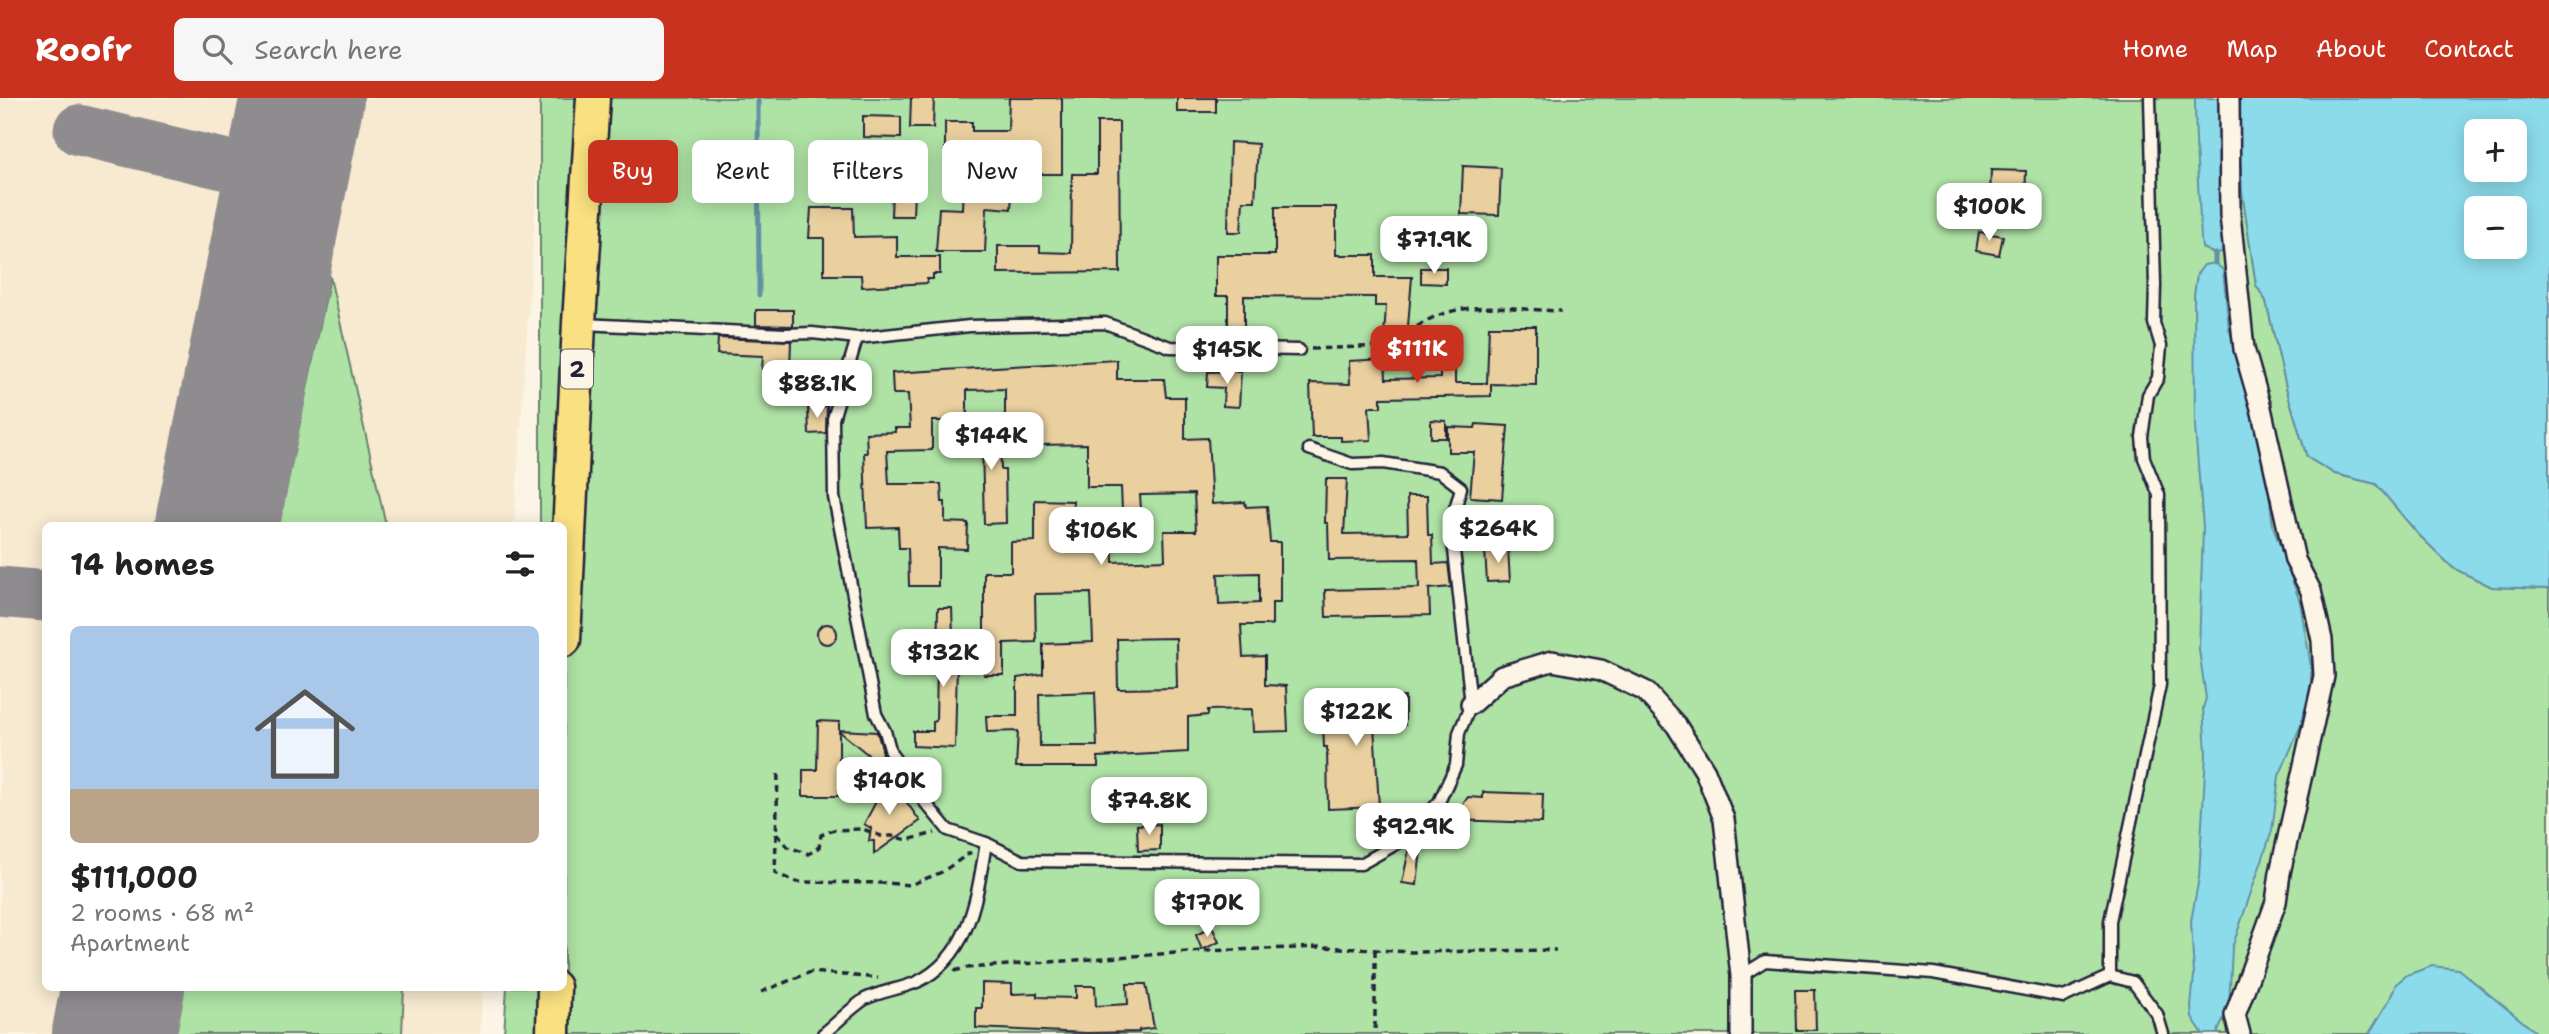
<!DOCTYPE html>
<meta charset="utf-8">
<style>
:root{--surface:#fff;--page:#f6f6f6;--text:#222;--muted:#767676;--line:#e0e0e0;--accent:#c8321e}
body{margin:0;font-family:"Shantell Sans",sans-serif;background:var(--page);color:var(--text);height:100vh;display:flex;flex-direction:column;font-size:26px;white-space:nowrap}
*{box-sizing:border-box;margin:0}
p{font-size:23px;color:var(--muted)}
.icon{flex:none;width:38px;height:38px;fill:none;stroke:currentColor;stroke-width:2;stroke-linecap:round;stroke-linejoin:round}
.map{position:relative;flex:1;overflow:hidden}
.details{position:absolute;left:42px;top:424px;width:525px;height:469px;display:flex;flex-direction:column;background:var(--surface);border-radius:10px;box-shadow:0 4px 18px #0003}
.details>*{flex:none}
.banner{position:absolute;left:588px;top:42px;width:665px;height:63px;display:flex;gap:14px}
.buttons{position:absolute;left:2464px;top:21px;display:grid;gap:14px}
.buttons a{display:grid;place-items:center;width:63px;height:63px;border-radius:10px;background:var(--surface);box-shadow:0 4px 18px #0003;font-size:35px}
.price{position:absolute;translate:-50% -60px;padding:0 16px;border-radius:14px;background:#fff;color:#222;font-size:23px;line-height:46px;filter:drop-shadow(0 2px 4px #0008)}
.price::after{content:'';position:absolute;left:50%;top:42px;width:21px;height:16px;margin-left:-10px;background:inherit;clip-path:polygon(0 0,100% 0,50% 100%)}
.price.active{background:var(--accent);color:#fff}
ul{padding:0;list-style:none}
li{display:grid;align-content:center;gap:14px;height:371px;padding:0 28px}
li+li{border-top:2px solid var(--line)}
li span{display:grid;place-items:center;height:217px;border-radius:10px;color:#555}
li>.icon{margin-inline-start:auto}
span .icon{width:126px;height:126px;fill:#fffc;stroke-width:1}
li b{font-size:30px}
h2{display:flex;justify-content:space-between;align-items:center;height:84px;padding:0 28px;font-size:30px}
.tag{padding:0 24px;border-radius:10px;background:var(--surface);box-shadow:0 4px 18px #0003;font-size:24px;line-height:63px}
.tag.active{background:var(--accent);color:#fff}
header{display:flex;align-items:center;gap:42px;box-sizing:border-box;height:98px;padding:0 35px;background:var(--accent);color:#fff}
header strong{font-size:33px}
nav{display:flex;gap:38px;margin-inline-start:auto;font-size:24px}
.search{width:490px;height:63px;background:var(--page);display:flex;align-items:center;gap:18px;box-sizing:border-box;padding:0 24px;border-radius:10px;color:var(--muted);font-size:26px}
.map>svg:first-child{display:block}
</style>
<header>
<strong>Roofr</strong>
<div class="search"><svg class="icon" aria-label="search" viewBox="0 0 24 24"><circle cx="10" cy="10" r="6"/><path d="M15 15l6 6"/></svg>Search here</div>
<nav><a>Home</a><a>Map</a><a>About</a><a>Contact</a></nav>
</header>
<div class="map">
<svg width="2549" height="936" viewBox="0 0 2549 936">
<rect width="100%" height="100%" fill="#fcf5e5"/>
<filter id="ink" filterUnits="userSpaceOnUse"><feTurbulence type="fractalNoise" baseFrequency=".0143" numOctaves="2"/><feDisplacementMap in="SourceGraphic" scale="14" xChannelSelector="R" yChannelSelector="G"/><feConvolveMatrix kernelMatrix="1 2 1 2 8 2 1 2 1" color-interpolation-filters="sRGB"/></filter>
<g filter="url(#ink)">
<polygon fill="#f7ead0" points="0,0 543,0 514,427 46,427 46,889 483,889 480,936 0,936"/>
<g fill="#afe3a5" stroke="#688270" stroke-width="2">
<polygon points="540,0 2236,0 2242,93 2256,187 2266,203 2287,293 2307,359 2335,376 2376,386 2418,436 2453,470 2492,489 2549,491 2549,936 2538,936 2502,909 2396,886 2390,901 2369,936 504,936 507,889 564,889 564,427 540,427"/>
<polygon points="330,179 386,427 279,427"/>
<polygon points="183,889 404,889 402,936 174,936"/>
</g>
<g fill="#8cdbea" stroke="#6291a4" stroke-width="2" fill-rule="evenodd">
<path d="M2195,0h27l3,129 -3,25 -7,2 -13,-6 -1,-8c-2,-47 -6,-94 -6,-142z"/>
<path d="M2236,0h313v491l-57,-2 -39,-19 -35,-34 -42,-50 -41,-10 -28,-17 -20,-66 -21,-90 -10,-16 -14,-94zM2476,33h39v39h-39zM2476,110h39v39h-39z"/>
<polygon points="2215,165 2223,172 2229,230 2246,286 2269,395 2273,428 2300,504 2311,568 2311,592 2302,625 2279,678 2272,733 2232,850 2229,908 2217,936 2203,936 2192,919 2191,908 2194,877 2191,823 2199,780 2206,655 2203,610 2206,600 2199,552 2203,429 2195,329 2194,197 2197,176 2204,167"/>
<polygon points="2432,868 2458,871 2538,936 2369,936 2390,901 2396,886 2407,877"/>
</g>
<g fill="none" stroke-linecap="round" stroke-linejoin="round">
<g stroke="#6291a4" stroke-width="5">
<polyline points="758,0 759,197"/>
<polyline points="2215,156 2215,165"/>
</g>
<g stroke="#8f8c90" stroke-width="51">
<polyline points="79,32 286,81"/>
<polyline points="0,494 46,498"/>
</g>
<g stroke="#8f8c90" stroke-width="124">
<polyline points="217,427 302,0"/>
<polyline points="114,936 123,889"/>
</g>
</g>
<g fill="#ead09f" stroke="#22223b" stroke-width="2" fill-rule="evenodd">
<polygon points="911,0 934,0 933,30 910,30"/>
<polygon points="1009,0 1062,0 1062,76 1031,76 1031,56 972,56 972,70 945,70 945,24 972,24 972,33 1008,33"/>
<rect x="1177" y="0" width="39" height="14"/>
<polygon points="863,18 901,19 901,40 863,39"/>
<polygon points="1097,24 1119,24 1120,174 998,175 998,148 1040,148 1040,154 1071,155 1072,76 1097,76"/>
<polygon points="1230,44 1258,46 1255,103 1243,103 1241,134 1228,134"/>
<polygon points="1463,68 1501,70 1499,117 1461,116"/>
<polygon points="1991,72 2026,73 2025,100 1990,99"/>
<polygon points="963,86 1002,89 1002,95 1012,96 1011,111 987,109 985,154 936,154 939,110 962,111"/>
<polygon points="892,93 914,93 913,118 891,118"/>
<polygon points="1275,109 1336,109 1336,157 1375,157 1375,179 1412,179 1407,240 1384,239 1386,208 1375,208 1375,199 1244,198 1244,239 1228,240 1228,198 1216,198 1216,157 1275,157"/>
<polygon points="811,110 853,110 854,139 897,138 897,159 940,159 940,176 933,176 933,181 927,181 927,185 862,189 861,177 824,177 824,140 809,140"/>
<polygon points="1979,134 2003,138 1999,157 1976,153"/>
<polygon points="1421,170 1446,170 1446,186 1421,185"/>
<polygon points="756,212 793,212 793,228 756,227"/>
<polygon points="1489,228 1536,228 1536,287 1491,286 1491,298 1381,300 1381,309 1369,309 1371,342 1341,343 1341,339 1312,339 1310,285 1350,286 1349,263 1385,261 1386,281 1440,280 1440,271 1455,271 1455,285 1487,285"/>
<polygon points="718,240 791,243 790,271 762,271 763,258 717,256"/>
<path d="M1117,262v19h47l2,18h19v42l23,-1 4,66 33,-2 1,5 21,-1 3,36h10v61h-8v22h-31l2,32 22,-1v29l21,1 2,45 -35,1 -1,-23 -44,1v5l-20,2v35l-90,5v10h-82l2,-36 -31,1 -1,-16h31v-38l26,-4v-30l50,-2 -2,-49 -56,1 1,48 -32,1v32h-20v-103h27v-30l24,-1v-41l38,1 -1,39h40l1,22 52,-2 -1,-29h32l-2,-37 -54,1 1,14 -19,1 -1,-23h-34v-43l-46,1v-15l-36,1v-42l-38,1v31h-35v29l-45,1 2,33h52l1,18h3v20l23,1 -1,26 -29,-1v38h-29l-1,-38h-9l-1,-21 -31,1 -3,-75h3l-1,-20 29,-1v-4h15l-2,-34h-15l-1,-21zM1259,475v30l-40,2 -1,-31zM1176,540l1,50 -59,1 -1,-50zM1095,594l2,54h-57l-1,-52z"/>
<polygon points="1241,273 1239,309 1223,308 1224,290 1207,289 1208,274"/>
<polygon points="827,308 826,335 809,336 808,309"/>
<polygon points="1431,322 1446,323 1446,340 1431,340"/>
<polygon points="1000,326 1001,372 1005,372 1006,425 984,426 982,347 971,347 971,327"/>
<polygon points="1476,326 1508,328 1502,401 1470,399 1474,354 1448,354 1448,329 1475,330"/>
<polygon points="1326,381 1347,381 1344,436 1408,435 1407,398 1427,398 1428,437 1432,437 1433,466 1448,465 1451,489 1429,491 1430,517 1326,519 1325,492 1419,490 1418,461 1329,462 1328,425 1325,425"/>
<polygon points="1508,451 1510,483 1487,484 1485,452"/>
<polygon points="938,510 952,510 954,565 957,565 955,650 913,648 913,633 933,633 933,624 936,623"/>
<circle cx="827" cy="536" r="10"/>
<polygon points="1405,599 1405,627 1374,627 1379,709 1328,711 1327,649 1324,649 1322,602"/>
<polygon points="818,623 839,624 839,632 877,634 882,650 882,668 839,633 839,676 866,676 853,692 839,692 839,698 803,698 803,672 817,672"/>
<polygon points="893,672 895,702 905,702 920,723 874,756 874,743 869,743 871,730 864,726"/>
<polygon points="1483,694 1543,696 1542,725 1452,722 1468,699 1483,700"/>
<polygon points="1160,726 1160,752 1138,753 1137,727"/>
<polygon points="1415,741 1422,742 1417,787 1402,785 1410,747"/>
<polygon points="1212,829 1219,844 1202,852 1196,837"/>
<polygon points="982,885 1012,886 1012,896 1037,895 1037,899 1076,900 1076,888 1095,888 1096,908 1128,906 1127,886 1146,886 1154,930 1139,932 1139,934 1087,935 976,930 976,910 982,910"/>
<polygon points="1795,892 1815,892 1816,932 1796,932"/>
</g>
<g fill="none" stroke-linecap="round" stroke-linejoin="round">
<g stroke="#22223b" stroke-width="15">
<g id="lane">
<polyline points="583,226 785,236 812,235 857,240 970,228 1105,225 1170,249 1299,252"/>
<polyline points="857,240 833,321 834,399 876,616 885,633 891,655 918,696 948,732 986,745 1022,763 1361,766 1405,741 1439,704 1456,667 1459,635 1471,606 1451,425 1461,390 1440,374 1383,365 1352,366 1309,351"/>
<polyline points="1741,878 1765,863 1933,875 2064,899 2110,878 2110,823 2160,587 2159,397 2144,360 2142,339 2148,297 2158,280 2161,248 2154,225 2155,187 2150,0"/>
<polyline points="2110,878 2133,884 2157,916 2163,936"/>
<path d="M823,936c14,-11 28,-26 42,-35 16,-8 36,-10 52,-17 54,-26 60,-87 69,-139"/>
</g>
</g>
<g stroke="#22223b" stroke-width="24">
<g id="street">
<polyline points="2229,0 2230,117 2244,251 2261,310 2295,462 2311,493 2322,542 2324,578 2280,775 2276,804 2235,917 2240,936"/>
<polyline points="1471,606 1502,578 1552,563 1601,572 1645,593 1676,627 1705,673 1724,721 1741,878 1741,936"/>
</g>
</g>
<g stroke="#22223b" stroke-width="37">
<g id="primary">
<polyline points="564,542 579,225 593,0"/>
<polyline points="553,936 554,889"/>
</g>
</g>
<g stroke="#22223b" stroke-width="3.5" stroke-dasharray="7 5" stroke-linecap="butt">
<path d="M1311,251l98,-4 8,-7 1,-12c43,-29 95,-16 143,-15"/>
<polyline points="778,676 775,775 796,784 886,785 910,787 942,774 971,754"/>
<polyline points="777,736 788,749 809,756 819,749 821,737 834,732 863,731 881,738 892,738 907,742 935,735"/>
<polyline points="1375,852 1375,936"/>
<polyline points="954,873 966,870 1203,853 1323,849 1412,854 1556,852"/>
<polyline points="761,894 811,874 878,880"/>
</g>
<use href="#lane" stroke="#fcf5e5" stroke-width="10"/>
<use href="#street" stroke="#fcf5e5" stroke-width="19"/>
<use href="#primary" stroke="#f9e181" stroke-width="32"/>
</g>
</g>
<g text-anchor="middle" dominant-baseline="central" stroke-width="5" stroke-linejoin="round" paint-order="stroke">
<rect fill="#fcf5e5" stroke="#63616e" stroke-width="2" x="561" y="251.5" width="32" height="39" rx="5"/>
<g font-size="23" font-weight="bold" fill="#22223b">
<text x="577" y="271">2</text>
</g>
</g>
</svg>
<div class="buttons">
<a>+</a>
<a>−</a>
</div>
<b class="price" style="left:1989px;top:145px">$100K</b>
<b class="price" style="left:1434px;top:178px">$71.9K</b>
<b class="price active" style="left:1417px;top:287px">$111K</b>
<b class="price" style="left:1227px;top:288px">$145K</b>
<b class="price" style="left:817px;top:322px">$88.1K</b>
<b class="price" style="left:991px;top:374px">$144K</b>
<b class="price" style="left:1498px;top:467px">$264K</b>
<b class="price" style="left:1101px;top:469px">$106K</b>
<b class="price" style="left:943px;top:591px">$132K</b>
<b class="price" style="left:1356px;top:650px">$122K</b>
<b class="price" style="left:889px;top:719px">$140K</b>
<b class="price" style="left:1149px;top:739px">$74.8K</b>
<b class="price" style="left:1413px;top:765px">$92.9K</b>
<b class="price" style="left:1207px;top:841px">$170K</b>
<div class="banner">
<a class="tag active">Buy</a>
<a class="tag">Rent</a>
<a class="tag">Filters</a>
<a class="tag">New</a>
</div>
<section class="details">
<h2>14 homes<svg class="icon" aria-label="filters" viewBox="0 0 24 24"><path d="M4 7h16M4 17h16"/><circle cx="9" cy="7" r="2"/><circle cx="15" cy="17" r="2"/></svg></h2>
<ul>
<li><span style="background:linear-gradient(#a9c7e8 75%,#b9a48a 0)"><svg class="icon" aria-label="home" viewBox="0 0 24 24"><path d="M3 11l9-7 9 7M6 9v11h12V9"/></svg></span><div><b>$111,000</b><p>2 rooms · 68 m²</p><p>Apartment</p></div></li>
</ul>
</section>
</div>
